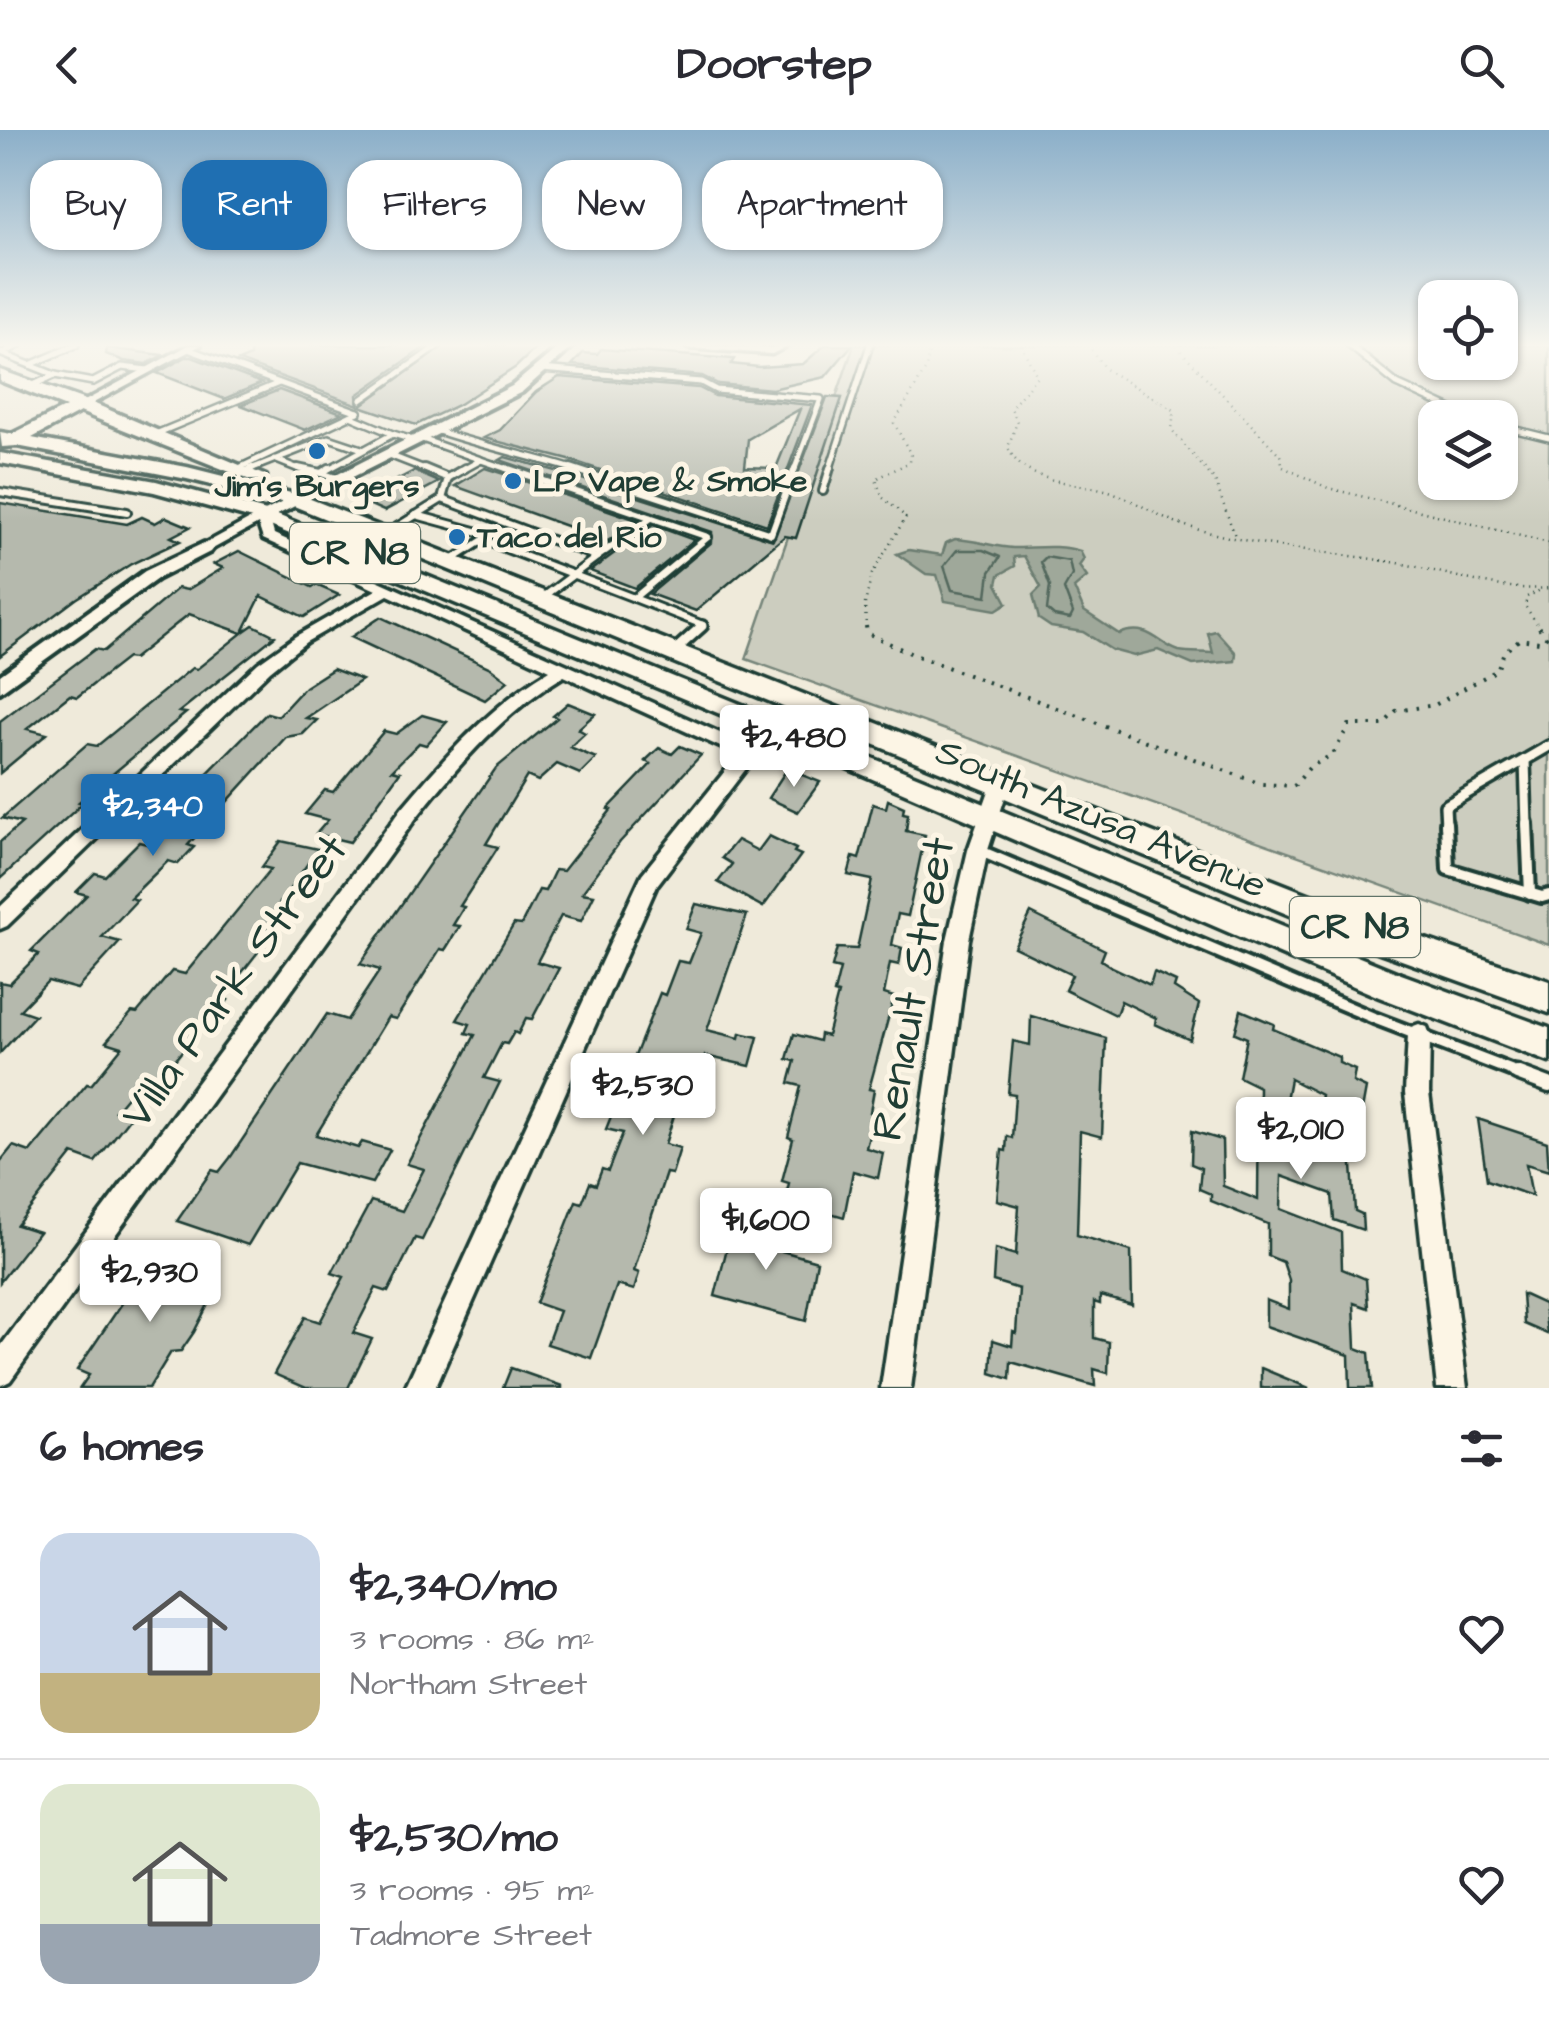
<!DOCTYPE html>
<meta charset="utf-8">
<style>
:root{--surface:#fff;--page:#f2f2f3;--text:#2b2b33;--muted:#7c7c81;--line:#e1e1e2;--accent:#1f6fb2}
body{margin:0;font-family:"Architects Daughter",sans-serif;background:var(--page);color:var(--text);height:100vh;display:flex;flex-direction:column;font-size:38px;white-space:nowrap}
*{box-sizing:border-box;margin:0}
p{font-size:32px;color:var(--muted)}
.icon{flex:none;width:55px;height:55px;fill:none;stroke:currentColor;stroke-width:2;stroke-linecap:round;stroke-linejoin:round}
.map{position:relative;height:1258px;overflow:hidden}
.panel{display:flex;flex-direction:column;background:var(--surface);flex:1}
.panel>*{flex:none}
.guide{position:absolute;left:30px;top:30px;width:1000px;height:90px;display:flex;gap:20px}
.controls{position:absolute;left:1418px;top:150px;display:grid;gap:20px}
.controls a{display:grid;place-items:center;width:100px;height:100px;border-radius:20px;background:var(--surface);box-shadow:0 2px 8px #0004;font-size:50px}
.price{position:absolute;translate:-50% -85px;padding:0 22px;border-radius:10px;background:#fff;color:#222;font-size:32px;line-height:65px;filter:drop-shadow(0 2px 5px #0008)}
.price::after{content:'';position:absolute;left:50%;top:60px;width:30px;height:22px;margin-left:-15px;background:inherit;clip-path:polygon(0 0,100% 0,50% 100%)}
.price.on{background:var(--accent);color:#fff}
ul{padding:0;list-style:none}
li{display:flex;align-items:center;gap:30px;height:250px;padding:0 40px}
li+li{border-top:2px solid var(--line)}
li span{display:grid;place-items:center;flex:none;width:280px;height:200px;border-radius:30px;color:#555}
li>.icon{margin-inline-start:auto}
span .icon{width:120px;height:120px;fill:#fffc;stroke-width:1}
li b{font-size:42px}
h2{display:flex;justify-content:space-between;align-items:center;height:120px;padding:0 40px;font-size:42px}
.tag{padding:0 35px;border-radius:30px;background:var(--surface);box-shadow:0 2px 8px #0004;font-size:35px;line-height:90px}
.tag.on{background:var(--accent);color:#fff}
header{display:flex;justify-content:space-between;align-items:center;height:130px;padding:0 40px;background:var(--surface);font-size:45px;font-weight:700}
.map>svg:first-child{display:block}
</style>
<header><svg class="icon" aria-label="back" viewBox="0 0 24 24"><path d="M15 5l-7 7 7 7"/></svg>Doorstep<svg class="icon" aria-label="search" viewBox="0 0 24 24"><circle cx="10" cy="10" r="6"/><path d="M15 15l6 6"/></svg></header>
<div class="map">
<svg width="1549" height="1258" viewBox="0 0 1549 1258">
<rect width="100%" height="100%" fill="#efeada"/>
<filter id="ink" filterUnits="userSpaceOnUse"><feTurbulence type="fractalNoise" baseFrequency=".01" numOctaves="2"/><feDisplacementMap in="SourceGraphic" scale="20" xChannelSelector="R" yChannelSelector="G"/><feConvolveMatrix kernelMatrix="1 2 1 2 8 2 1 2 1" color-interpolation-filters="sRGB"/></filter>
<g filter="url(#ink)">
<path fill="#cccdbf" stroke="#76857a" stroke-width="2.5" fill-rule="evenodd" d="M854,215h581v17h65v-17h49v600l-803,-286zM1435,288h65v64h-65z"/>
<path fill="#9fa89a" stroke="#6c7d71" stroke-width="2.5" d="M955,409c20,1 40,8 58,9 22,0 45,-4 67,3l4,8 -5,7 8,11 -13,11 10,23 35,23c31,-12 39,11 60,17 10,2 24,1 34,2l-5,-20 8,-2 20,22 -1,8 -42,4 -35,-15 -24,6 -22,-6 -29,-18 -32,-5 -12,-8 -6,-24 8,-8 -17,-31 -10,1 1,9 -16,9 -2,9 10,19 -11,7 -51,-9 -8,-26 -11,-1 -29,-20 12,-4 33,5 4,-12z"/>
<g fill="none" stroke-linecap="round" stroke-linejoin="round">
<g stroke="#52685d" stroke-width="2.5">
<polygon points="957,420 983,420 1000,427 990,442 987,466 952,460 944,436"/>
<polygon points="1046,427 1069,431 1072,445 1064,459 1073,483 1070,489 1054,486 1047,480 1050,456 1041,432"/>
</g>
</g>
<g fill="#b5b9ad" stroke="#1f3d34" stroke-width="2.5" fill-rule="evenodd">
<polygon points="251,215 428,215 357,265 358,275 239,231 250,226"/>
<polygon points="445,215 539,215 516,237 458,275 416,295 360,276"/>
<polygon points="825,215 852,215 825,247 772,259 718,254 702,246 572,235 583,223 597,224 601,219 734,229 731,234 759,237 803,234"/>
<polygon points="107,218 163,225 146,234 124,231 106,224"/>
<polygon points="186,227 192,227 262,253 224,269 157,243"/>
<path d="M559,247l140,11 16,8 97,9 -45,120 -194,-64 -89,-23 16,-8 36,-38zM800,279l-24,59 -31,-1 3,-28z"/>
<polygon points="279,260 342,283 305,300 241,275"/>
<polygon points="827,267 842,268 796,408 785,406 696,481 650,464 712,412 712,402 500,330 505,327 560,342 773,410"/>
<polygon points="485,338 504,344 637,390 608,411 455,356"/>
<polygon points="414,341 439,352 384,381 359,370"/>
<polygon points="0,373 127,394 142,387 155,393 166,387 190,397 171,407 180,411 131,434 76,469 0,526"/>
<polygon points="653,395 694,410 635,458 590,441"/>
<polygon points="239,421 312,457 316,455 339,465 304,487 261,466 243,502 253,495 275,506 179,582 186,583 79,672 83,673 0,749 0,712 22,693 2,688 87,614 97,616 192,538 197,539 242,503 189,484 133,529 127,528 77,567 70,565 27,599 47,604 0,643 0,591 95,519 104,521 178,458 187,460 223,438 214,434"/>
<polygon points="381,487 491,538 508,551 485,570 351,507"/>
<polygon points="333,539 362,550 306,588 317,590 303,604 286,607 188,715 194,717 178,734 168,731 130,768 137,770 102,807 120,812 77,859 48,851 20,880 35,885 0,923 0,852 9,854 39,824 31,821 87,765 76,762 95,743 105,746 139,712 151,715 178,688 166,685 267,583 278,586 305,557"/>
<polygon points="568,573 595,584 578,599 585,603 570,617 596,628 580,644 557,634 538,651 527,646 486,714 498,717 460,776 464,777 453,795 460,796 445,820 440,819 396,889 388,887 316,1005 358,1018 362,1012 390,1020 372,1053 297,1033 248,1115 177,1091 212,1040 219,1042 230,1028 327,884 347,890 380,840 360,834 496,638 557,588 553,586"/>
<polygon points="422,585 447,592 426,615 419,613 392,640 400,642 350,712 316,704 328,690 305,684 325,660 333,662 384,601 396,604"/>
<polygon points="680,616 701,625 620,712 582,763 594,765 581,791 561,786 537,832 559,838 532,889 526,888 518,904 514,902 507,914 502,913 484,948 500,952 422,1110 415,1108 388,1162 376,1158 353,1203 372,1209 348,1258 306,1258 274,1244 305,1187 320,1192 344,1147 332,1143 371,1071 402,1081 424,1039 407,1034 475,905 466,903 470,894 457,890 514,794 521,795 539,760 545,761 555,740 563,741 611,680 608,679 651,634 645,631 659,618 672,624"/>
<polygon points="787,639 820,652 798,682 768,668"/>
<polygon points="888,670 904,677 903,683 908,684 906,701 925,705 908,786 898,784 892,815 902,818 899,835 890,833 884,864 894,867 869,959 874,960 870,982 874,983 866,1018 883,1023 878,1048 853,1041 844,1087 785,1070 789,1053 782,1051 793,1009 788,1007 801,956 789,953 795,931 787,929 794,904 819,911 820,904 827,906 838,864 834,863 840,839 832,837 837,818 857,819 872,750 848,745 853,727 859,729 873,674 886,678"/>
<polygon points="769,706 796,719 794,722 801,725 763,777 718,752 732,734 722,728 737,710 758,721"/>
<polygon points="281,711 318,719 270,787 283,790 222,868 228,870 217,884 212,883 156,954 141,950 115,981 131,986 95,1032 73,1024 17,1095 39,1102 0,1152 0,1032 13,1016 30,1022 87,954 91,955 122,917 106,912 132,882 137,883 172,841 185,844 271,739 262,737"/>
<polygon points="696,774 747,785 707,900 739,908 740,903 758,907 750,936 705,926 694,960 683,957 665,1014 680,1018 672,1044 666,1043 645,1106 634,1141 639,1143 634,1160 617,1155 591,1228 547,1214 559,1181 536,1173 576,1071 582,1073 590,1053 596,1055 602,1039 608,1041 623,1003 606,999 660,863 665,865 678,831 689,833 701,803 686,799"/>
<polygon points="1031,783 1105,820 1101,830 1110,836 1150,855 1154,842 1176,852 1174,858 1199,874 1190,910 1155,894 1156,888 1121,871 1116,885 1065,860 1072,845 1014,817"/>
<path d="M1241,880l33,14 -1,5 66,28v6l16,7 -2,12 13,6 -14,77 3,46 7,3 1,16 -29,-10 -2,-26 -50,-18 -1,33 60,23 1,37 24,10 2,29 -14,-5 2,45 13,5 3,35h-22l-1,-33 -83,-29v-26l23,9v-29l-6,-18 -15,-6v-32l-57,-23v-7l-12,-5 2,-21 -10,-4 1,-33 30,9 1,46 35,14 1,-113 -20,-10 8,-39 -12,-5zM1290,949l31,16 -9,46 -31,-15z"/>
<polygon points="1031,886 1106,908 1102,1007 1080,1001 1077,1105 1131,1121 1132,1175 1100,1166 1100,1174 1094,1172 1094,1208 1109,1212 1108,1243 1094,1239 1095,1256 1011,1232 1010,1249 991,1243 993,1210 1012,1216 1013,1202 1016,1203 1019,1159 993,1151 995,1119 1016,1125 1019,1076 997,1070 1002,1020 1006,1021 1007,1006 1012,1008 1015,965 1008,964 1013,911 1030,915"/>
<polygon points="1478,989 1547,1012 1549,1041 1526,1034 1532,1066 1487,1050"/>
<polygon points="741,1091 786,1103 782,1121 817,1131 806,1191 715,1166 730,1106 737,1108"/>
<polygon points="165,1121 214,1137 204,1152 217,1157 194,1202 181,1221 171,1222 149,1258 80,1258 89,1245 77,1240 131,1160 138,1162"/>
<polygon points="1522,1164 1544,1174 1547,1204 1524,1194"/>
<polygon points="511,1238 562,1256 562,1258 503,1258"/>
<polygon points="1261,1238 1309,1258 1261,1258"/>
</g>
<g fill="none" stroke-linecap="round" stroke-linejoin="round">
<g stroke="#1f3d34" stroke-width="10">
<g id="service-far4">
<polyline points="1349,215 1397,254 1471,288"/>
<polyline points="188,219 358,282"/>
<polyline points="0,223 55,245 31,256"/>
<polyline points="3,223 19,215"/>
<polyline points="30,235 76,215"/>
<polyline points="541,239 701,252 716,260 821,269 794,341"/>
<polyline points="55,245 93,252 122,237 148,240"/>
<polyline points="361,270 439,215"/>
<polyline points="350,286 393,304"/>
<polyline points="1500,296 1549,308"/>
<path d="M438,301c47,16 94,25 141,40"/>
<polyline points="153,305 279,253"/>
<polyline points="422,309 481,330 461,341"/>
<polyline points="389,325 430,341"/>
<polyline points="274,329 304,341"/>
<polyline points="481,330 513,341"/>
<polyline points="239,338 358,282"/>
<polyline points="248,340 329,308 362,319"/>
<polyline points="325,341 393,304 416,311"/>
<polyline points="829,341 870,215"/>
</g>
</g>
<g stroke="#1f3d34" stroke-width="12">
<g id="service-far3">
<polyline points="298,338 321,343"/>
<polyline points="329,338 321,343 339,349"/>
<polyline points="424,338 448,348"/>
<polyline points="506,338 708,407 634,468 703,495 700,498"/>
<polyline points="571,338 771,404 795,338"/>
<polyline points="248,340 252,338"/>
<polyline points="823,361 830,338"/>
<polyline points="0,362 127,382"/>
<polyline points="442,369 597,427 651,388"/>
<polyline points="416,385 490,405"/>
<polyline points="384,405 442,369 448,348 465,338"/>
<polyline points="449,432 483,410 634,468"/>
<polyline points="542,468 597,427"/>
</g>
</g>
<g stroke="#1f3d34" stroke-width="16">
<g id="service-far2">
<polyline points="672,523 702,496"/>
<polyline points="1525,630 1527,696"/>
<polyline points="1446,696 1445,676 1549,616"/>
</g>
</g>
<g stroke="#1f3d34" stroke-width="18">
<g id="service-far1">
<polyline points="1446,693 1448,739 1542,767 1549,765"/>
<polyline points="1527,693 1530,764"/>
<polyline points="978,720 1374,888 1523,945"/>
</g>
</g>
<g stroke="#1f3d34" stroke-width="21">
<polyline id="service" points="1517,943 1549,955"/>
</g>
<g stroke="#1f3d34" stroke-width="7">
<g id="minor">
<polygon points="189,215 201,215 86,277 77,275"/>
<polygon points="683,215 771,218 789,215 772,224 688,218"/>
<path d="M263,382l6,4 5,18 473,211 24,-22h12l2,4 -30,30 -98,128 -222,503h-30l237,-514 96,-119 -174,-79c-60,36 -105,88 -148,142l-406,563 -10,5v-39l402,-539c44,-52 89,-103 148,-138l-162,-75 -82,47 -36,29 -263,255 -7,3v-22l258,-244 38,-27 80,-46 -113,-51 -5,-15 -49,27 -5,1 -7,-4z"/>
<polygon points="1000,648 1006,650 1009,655 988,720 969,810 911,1258 881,1258 947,810 968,720 991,655 994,650"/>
<polygon points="1419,894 1427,897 1430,905 1429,963 1467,1258 1437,1258 1405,963 1408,905 1411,897"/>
</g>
</g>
<g stroke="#1f3d34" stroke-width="8">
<g id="tertiary">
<polygon points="561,215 574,215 522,262 269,389 255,386 512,256"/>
<polygon points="204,413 213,418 210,422 157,449 0,562 0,545 145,441"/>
</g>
</g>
<g stroke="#1f3d34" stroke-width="7">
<g id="primary">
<polygon points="0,240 88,271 266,346 264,350 250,350 80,282 32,308 187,337 303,366 1402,801 1549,851 1549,883 1382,823 289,374 187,349 17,316 2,317 0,302 12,304 66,277 0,251"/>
<polygon points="0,323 156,351 270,382 1401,844 1549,898 1549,932 1379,867 768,604 256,390 154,362 0,333"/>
</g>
</g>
<g stroke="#1f3d34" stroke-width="2.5" stroke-dasharray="1 5" stroke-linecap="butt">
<path d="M1021,215l16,31 -26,32 6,14 -9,25c15,38 67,34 101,44 26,9 49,26 77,35 68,21 141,25 212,37 50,9 99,29 151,25"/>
<polyline points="1088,215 1105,239 1174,280 1172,300 1215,351 1235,406"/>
<polyline points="1181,215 1181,221 1280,325 1283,337 1328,358 1549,413"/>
<polyline points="866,498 865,474 872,444 906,387 882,367 876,349 910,332 911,325 894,293 926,239 930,215"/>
<polyline points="1540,498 1525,476 1527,467 1542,459"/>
</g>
<polyline stroke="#1f3d34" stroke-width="4" stroke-dasharray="2.5 8" stroke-linecap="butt" points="866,496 867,503 912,524 1261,654 1294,656 1309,638 1333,624 1349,595 1383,595 1396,581 1435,575 1497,540 1504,522 1520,509 1539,512 1546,507 1538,496"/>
<use href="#service-far4" stroke="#fcf5e5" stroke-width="5"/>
<use href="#service-far3" stroke="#fcf5e5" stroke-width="6"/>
<use href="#service-far2" stroke="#fcf5e5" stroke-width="9"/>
<use href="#service-far1" stroke="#fcf5e5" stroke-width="10"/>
<use href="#service" stroke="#fcf5e5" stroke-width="14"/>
<use href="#minor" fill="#fcf5e5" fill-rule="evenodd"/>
<use href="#tertiary" fill="#fcf5e5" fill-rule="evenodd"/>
<use href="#primary" fill="#fcf5e5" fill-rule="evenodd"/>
</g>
</g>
<linearGradient id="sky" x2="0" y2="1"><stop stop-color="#8bafc9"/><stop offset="0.55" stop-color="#f8f6ee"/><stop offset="1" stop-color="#f8f6ee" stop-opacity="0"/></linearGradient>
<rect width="1549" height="391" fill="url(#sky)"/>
<g fill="#1f6fb2" stroke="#fcf5e5" stroke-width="4">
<circle cx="317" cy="321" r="10"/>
<circle cx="513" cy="351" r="10"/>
<circle cx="457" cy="407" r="10"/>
</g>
<g text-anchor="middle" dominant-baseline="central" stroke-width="10" stroke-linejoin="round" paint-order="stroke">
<g font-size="32" font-weight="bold" fill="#1f3d34" stroke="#fcf5e5" text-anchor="start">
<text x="533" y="351">LP Vape &amp; Smoke</text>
<text x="317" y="356" text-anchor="middle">Jim's Burgers</text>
<text x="477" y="407">Taco del Rio</text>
</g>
<g fill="#fcf5e5" stroke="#617469" stroke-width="2.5">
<rect x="290" y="393" width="130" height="60" rx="8"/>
<rect x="1290" y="767" width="130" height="60" rx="8"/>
</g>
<g font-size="35" font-weight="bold" fill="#1f3d34">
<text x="355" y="423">CR N8</text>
<text x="1355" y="797">CR N8</text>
</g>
<g font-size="38" fill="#1f3d34" stroke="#fcf5e5">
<text transform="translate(1101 689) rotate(23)">South Azusa Avenue</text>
</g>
<g font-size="45" fill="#1f3d34" stroke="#fcf5e5">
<text transform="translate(235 852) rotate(-54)">Villa Park Street</text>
<text transform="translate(914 859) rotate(-80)">Renault Street</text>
</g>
</g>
</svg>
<div class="controls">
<a><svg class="icon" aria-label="locate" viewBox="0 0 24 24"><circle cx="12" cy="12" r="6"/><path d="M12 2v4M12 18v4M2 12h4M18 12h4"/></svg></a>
<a><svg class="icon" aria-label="layers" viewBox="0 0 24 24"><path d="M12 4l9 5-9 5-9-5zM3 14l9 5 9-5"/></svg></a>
</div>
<b class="price" style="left:794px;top:660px">$2,480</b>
<b class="price on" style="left:153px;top:729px">$2,340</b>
<b class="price" style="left:643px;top:1008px">$2,530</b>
<b class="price" style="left:1301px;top:1052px">$2,010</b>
<b class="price" style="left:766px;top:1143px">$1,600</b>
<b class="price" style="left:150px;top:1195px">$2,930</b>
<div class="guide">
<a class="tag">Buy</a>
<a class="tag on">Rent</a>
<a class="tag">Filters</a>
<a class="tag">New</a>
<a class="tag">Apartment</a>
</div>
</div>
<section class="panel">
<h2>6 homes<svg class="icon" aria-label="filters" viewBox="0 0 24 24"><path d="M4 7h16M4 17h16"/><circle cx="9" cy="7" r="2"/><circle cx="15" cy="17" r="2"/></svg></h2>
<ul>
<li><span style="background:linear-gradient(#c9d6e8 70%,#c2b280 0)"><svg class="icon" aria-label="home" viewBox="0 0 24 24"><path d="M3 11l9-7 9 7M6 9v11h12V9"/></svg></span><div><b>$2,340/mo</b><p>3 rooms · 86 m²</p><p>Northam Street</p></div><svg class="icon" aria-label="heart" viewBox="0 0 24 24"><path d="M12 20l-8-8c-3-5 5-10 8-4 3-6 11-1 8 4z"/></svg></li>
<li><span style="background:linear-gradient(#dfe7d0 70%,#9aa5b1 0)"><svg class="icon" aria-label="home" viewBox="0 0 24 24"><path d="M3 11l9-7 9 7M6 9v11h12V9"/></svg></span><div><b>$2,530/mo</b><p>3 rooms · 95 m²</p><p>Tadmore Street</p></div><svg class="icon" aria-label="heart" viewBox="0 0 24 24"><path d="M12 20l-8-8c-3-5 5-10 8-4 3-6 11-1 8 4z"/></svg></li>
</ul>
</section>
